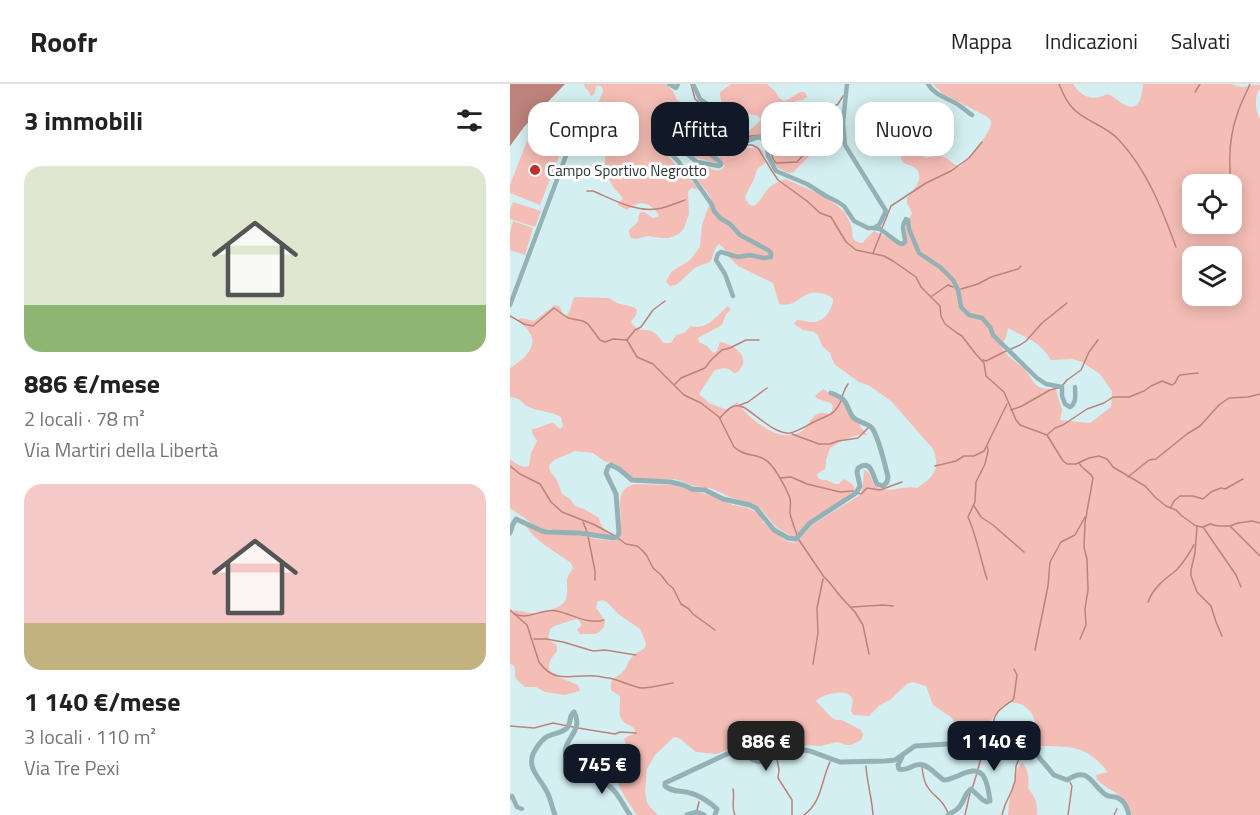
<!DOCTYPE html>
<html lang="it">
<meta charset="utf-8">
<style>
:root{--surface:#fff;--page:#f6f6f6;--text:#222;--muted:#767676;--line:#e0e0e0;--accent:#111827}
body{margin:0;font-family:"Titillium Web",sans-serif;background:var(--page);color:var(--text);height:100vh;display:flex;flex-direction:column;font-size:22px;white-space:nowrap}
*{box-sizing:border-box;margin:0}
p{font-size:20px;color:var(--muted)}
.icon{flex:none;width:33px;height:33px;fill:none;stroke:currentColor;stroke-width:2;stroke-linecap:round;stroke-linejoin:round}
.map{position:relative;flex:1;overflow:hidden}
.sheet{display:flex;flex-direction:column;background:var(--surface);width:510px}
.sheet>*{flex:none}
.hud{position:absolute;left:18px;top:18px;width:570px;height:54px;display:flex;gap:12px}
.tools{position:absolute;left:672px;top:90px;display:grid;gap:12px}
.tools a{display:grid;place-items:center;width:60px;height:60px;border-radius:12px;background:var(--surface);box-shadow:0 3px 15px #0003;font-size:30px}
.price{position:absolute;translate:-50% -51px;padding:0 14px;border-radius:12px;background:var(--accent);color:#fff;font-size:20px;line-height:39px;filter:drop-shadow(0 2px 3px #0008)}
.price::after{content:'';position:absolute;left:50%;top:36px;width:18px;height:14px;margin-left:-9px;background:inherit;clip-path:polygon(0 0,100% 0,50% 100%)}
.price.current{background:#222;color:#fff}
ul{padding:0;list-style:none}
li{display:grid;align-content:center;gap:12px;height:318px;padding:0 24px}
li span{display:grid;place-items:center;height:186px;border-radius:18px;color:#555}
li>.icon{margin-inline-start:auto}
span .icon{width:108px;height:108px;fill:#fffc;stroke-width:1}
li b{font-size:26px}
h2{display:flex;justify-content:space-between;align-items:center;height:72px;padding:0 24px;font-size:26px}
.pill{padding:0 21px;border-radius:18px;background:var(--surface);box-shadow:0 3px 15px #0003;font-size:21px;line-height:54px}
.pill.current{background:var(--accent);color:#fff}
header{display:flex;align-items:center;gap:36px;box-sizing:border-box;height:84px;padding:0 30px;background:var(--surface);border-bottom:2px solid var(--line)}
header strong{font-size:28px}
nav{display:flex;gap:33px;margin-inline-start:auto;font-size:21px}
main{display:flex;flex:1;min-height:0}
.map>svg:first-child{display:block}
</style>
<header>
<strong>Roofr</strong>
<nav><a>Mappa</a><a>Indicazioni</a><a>Salvati</a></nav>
</header>
<main>
<section class="sheet">
<h2>3 immobili<svg class="icon" aria-label="filters" viewBox="0 0 24 24"><path d="M4 7h16M4 17h16"/><circle cx="9" cy="7" r="2"/><circle cx="15" cy="17" r="2"/></svg></h2>
<ul>
<li><span style="background:linear-gradient(#dfe7d0 75%,#8fb573 0)"><svg class="icon" aria-label="home" viewBox="0 0 24 24"><path d="M3 11l9-7 9 7M6 9v11h12V9"/></svg></span><div><b>886 €/mese</b><p>2 locali · 78 m²</p><p>Via Martiri della Libertà</p></div></li>
<li><span style="background:linear-gradient(#f6c9c9 75%,#c2b280 0)"><svg class="icon" aria-label="home" viewBox="0 0 24 24"><path d="M3 11l9-7 9 7M6 9v11h12V9"/></svg></span><div><b>1 140 €/mese</b><p>3 locali · 110 m²</p><p>Via Tre Pexi</p></div></li>
</ul>
</section>
<div class="map">
<svg width="750" height="731" viewBox="0 0 750 731">
<rect width="100%" height="100%" fill="#d4eff1"/>
<g fill="#f4bdb5" fill-rule="evenodd">
<path d="M74,0h81l8,7 3,8 4,3h11l7,8 11,7 5,6 5,13 11,10 -2,3c-7,-5 -13,-13 -22,-18l-8,2 -2,6c2,11 11,15 20,21l1,3 -23,-6 -22,-19 -8,2c-2,11 11,24 18,33 6,6 13,9 16,17l-6,-2 -4,3 1,23 -5,14 -5,6 -10,4h-8l-13,-2 -13,3 -5,-2 -1,-7 9,-8 1,-8 2,-2h3l9,6 5,-1 1,-2c-11,-14 -18,-15 -32,-5l-9,-5v-2l4,-3v-3l-9,-10 -9,-19 2,-15 5,-13 -3,-3v-7l-11,-9 -9,-5 3,-8 7,-4 5,-13 -1,-4 -5,-2 -3,9 -3,2 -3,-6 -3,-2z"/>
<path d="M221,0h36l8,7 4,7 5,3 5,-2 11,-7h5l2,5 -4,3 -8,1 -5,12 -6,4 -2,4c1,3 3,6 4,9 3,8 -2,14 6,22h8l11,-9 2,1c0,14 -12,18 -19,28 -6,2 -8,0 -14,-3 -16,-10 -4,-21 -12,-30 -10,-11 -26,6 -37,0l-2,-3 2,-2 11,1 5,-2 14,-13 -3,-4c-12,-4 -23,0 -34,5 -1,-4 0,-8 -1,-12 -1,-6 -3,-10 -3,-17z"/>
<path d="M423,0h140c9,14 20,17 35,10 7,3 11,8 17,11 16,7 17,-11 18,-21h89c10,6 18,0 28,1 0,10 0,0 -3,9 -2,8 -1,19 3,25v696h-128c-7,-23 -19,-21 -35,-35l-1,-5 12,-3c-23,-28 -36,-25 -69,-26l-6,-8 2,-17 -4,-9 -8,-7 -11,-3 -10,4 -14,18 -22,8 -9,-6 -6,-9 -18,-12 -7,-19 -14,-4 -5,2 -17,16 -10,5 -11,11 -15,-1 -3,-4 2,-11c-2,-3 -3,-6 -8,-7 -8,-2 -24,2 -29,8l15,16 5,3h6l19,10 2,5 -2,5 -10,5h-5l-9,-3 -16,4 -36,-2 -11,2 -12,9h-5l-9,-5 -11,-2 -10,2 -10,4 -21,-2 -17,-14 -5,-1 -19,18 -8,14 -2,22 2,11 3,5 8,8h-21c-11,-16 -25,-35 -22,-54l4,-4h11l2,-4 -6,-8 -2,-6 4,-3 5,-1 2,-5c-5,-7 -8,-4 -12,-9 -6,-5 -2,-18 -3,-25l-9,-6c-2,-14 7,-11 13,-20 3,-2 3,-6 5,-9 5,-7 9,-9 16,-13l1,-5 -6,-14 -22,-15 -11,-12 -5,-2 -5,2 -1,6c8,11 15,16 0,26h-16l-3,-4 4,-4 -1,-5 -4,-2 -22,7 -4,3 -2,10 9,7v5c-5,6 -9,11 -8,19l9,7 20,8 2,6 -15,4 -20,-3 -9,-5h-11c-3,-3 -9,-7 -10,-11 0,-5 1,-7 -2,-11l-3,-1v-53c10,-2 14,2 23,2 9,0 30,-5 33,-14 4,-15 -4,-16 7,-31l-2,-5c-16,-12 -34,-20 -45,-37l71,13 18,2 4,-3c1,-5 2,-10 2,-15 0,-16 -7,-36 16,-39l35,1 37,10 24,10 15,3 10,5 5,9 9,9 14,10 10,2 16,-18 48,-30 3,-10 1,-15c7,2 7,9 10,15 15,11 27,-1 43,3 13,-9 23,-16 18,-33 -1,-6 -4,-9 -8,-13l-36,-41 -21,-15 -11,-4 -25,-18 -4,-11 -8,-7 -4,-11 -4,-3 -11,-2 -9,-6 3,-4c6,0 10,2 15,2 12,1 21,-13 21,-23 -4,-4 -7,-5 -13,-6 -18,-4 -23,16 -41,11l-6,-21 -35,-17 -8,-8 -7,-11 -4,-3c-6,5 -5,12 -9,18l-14,5 -20,18 -6,1 -4,-4 5,-10 19,-12 10,-13 2,-22 9,-26c-4,-10 -14,-16 -17,-27 12,-16 20,8 31,-6 -7,-10 -18,-15 -24,-26l2,-2c10,3 24,18 32,15 3,-1 6,-4 9,-6 6,2 13,0 18,3l2,5 1,8 -8,6c-2,12 -8,17 -12,29 9,19 16,-2 23,-9 4,-5 11,-7 17,-10 17,7 47,19 59,33 3,4 5,9 7,13 3,9 -2,16 11,18l12,-12 15,7 12,8 5,-2v-18l6,-13 -5,-10v-5c7,-9 21,-23 5,-32 -3,-1 -7,-2 -10,-4l-1,-6 2,-5 14,-6 5,3 3,10c5,0 11,-3 16,-2 7,1 12,9 19,11 6,-7 31,-34 31,-43 0,-5 -1,-5 -5,-8l-43,-22zM682,100h40v40h-40zM682,172h40v40h-40zM498,244c18,10 32,13 43,32l21,-1 10,3 18,12 12,17 -1,16 -21,16 -30,-3 2,-10 -6,-20c-5,-1 -11,-1 -15,-2 -9,-4 -10,-12 -16,-18 -7,-7 -21,-16 -24,-24l5,-9z"/>
<polygon points="17,57 50,70 30,121 0,109 0,101"/>
<polygon points="3,118 31,127 25,143 0,135 0,127"/>
<polygon points="3,137 23,144 15,171 0,166 0,148"/>
<path d="M65,213l34,1 8,5 16,4 4,3 -1,5 -5,7c8,12 13,5 22,10 5,2 7,8 11,11h7l5,-8 8,-2 7,-7c16,5 26,-11 37,-20l3,4 -5,4 -4,11 -24,13 1,4 8,4 6,7 4,-2 3,-9c9,1 26,10 23,22 0,1 -4,7 -5,8l-4,1c-5,-6 -13,-6 -20,-2l-15,23 10,9 18,7 10,-8c12,17 45,45 66,28 9,-8 10,-21 26,-16l3,-3 1,-5 -2,-3 -13,-4 -3,-3 8,-7c7,5 16,8 22,14 9,9 13,24 23,32 -14,-2 -26,6 -38,13l-4,12v5l-1,4 -8,5 1,4 4,2h5l8,4h4l5,-5 8,5 3,4 -3,4 -57,45h-2l-17,-10 -14,-17 -7,-6 -23,-6 -19,-9 -23,-4 -8,-4 -8,-2h-34l-9,-2 -14,-12 -13,-4 -11,-8 -18,-2 -21,9 -5,6 1,5 7,9 5,14 8,5 5,7 9,3 15,9c1,8 7,13 13,18l-68,-7 -11,-5 -23,-16v-49c5,4 12,10 19,7l2,-13 6,-12 -5,-8v-4c8,0 14,-6 21,-6l7,6 3,-3 -2,-9c-10,-6 -23,-5 -34,-11 -9,-6 -4,-7 -17,-9v-29c12,-7 30,-22 19,-36 -3,-5 -8,-8 -11,-12l3,-2 13,3 21,-16c5,1 7,3 7,9l4,2c6,-5 4,-12 9,-19z"/>
<path d="M512,678c7,9 7,16 6,26 7,9 10,15 9,27h-29l2,-21 4,-8 3,-16z"/>
</g>
<polygon fill="#bc827b" points="0,0 55,0 14,43 0,62"/>
<g fill="none" stroke-linecap="round" stroke-linejoin="round">
<g stroke="#bc827b" stroke-width="1.5">
<polyline points="181,0 185,15 206,34"/>
<path d="M549,0c3,7 6,15 11,21 12,16 36,20 49,35 28,30 43,69 57,107"/>
<polyline points="685,8 690,0"/>
<polyline points="262,57 266,54 289,48"/>
<path d="M225,59l16,-7 13,-1 7,6c0,8 -1,16 5,22l21,-1 8,-9 17,-36 6,-7 10,-6 5,-8"/>
<polyline points="230,61 242,61 248,64 262,87 268,96 297,117 310,129 321,133 336,158 346,166 374,172 383,177 406,193 411,203 430,222 431,232 435,240 447,249 452,252 465,269 474,279 476,292 494,308 506,336 510,341 537,351 553,377 557,380 566,380 579,374 589,372 597,375 603,383 635,402 645,413 656,422 666,426 672,432 686,442 693,443 700,440 708,442 720,442 728,439 742,437 750,439"/>
<path d="M77,107h6c21,9 45,23 69,17 7,-2 15,-5 23,-8"/>
<path d="M726,124c-8,-28 -9,-66 1,-93 3,-11 9,-21 13,-31"/>
<polyline points="372,144 381,122 416,99 441,87 459,74 472,58"/>
<polyline points="363,169 371,149"/>
<polyline points="451,205 468,200 481,193 508,185 511,182"/>
<polyline points="422,212 438,201 443,203"/>
<path d="M0,232l14,8 9,2 21,-18 14,10 15,3 5,3 12,16 5,2 8,-3 14,1 10,17 16,7 31,31 17,8 18,14 15,30c11,10 20,6 30,12 10,5 22,29 26,39 1,5 0,10 0,15 1,7 5,15 7,22"/>
<polyline points="117,256 125,246 131,243 143,226 155,217"/>
<polyline points="501,265 510,261 516,257 532,239 557,219"/>
<polyline points="473,276 476,277 496,267"/>
<polyline points="165,300 171,294 195,284 201,276 212,266 220,264 236,256 249,256"/>
<polyline points="552,302 557,296 571,286 579,268 588,256"/>
<polyline points="332,313 335,305 338,300"/>
<polyline points="230,321 238,318 257,304"/>
<polyline points="501,326 512,322 540,306 548,304"/>
<path d="M210,334c8,-9 13,-16 25,-10 11,7 31,27 45,25 9,-2 17,-8 26,-12 13,-7 17,-4 25,-20"/>
<polyline points="282,350 309,360 320,360 328,357 348,354 358,344"/>
<polyline points="538,350 545,344 553,341 577,325 594,319 603,313 619,313 634,307 641,302 652,297 662,301 665,299 668,293 670,291 688,289"/>
<path d="M569,379c4,8 11,8 14,15l-8,45 -1,24 3,12 1,31 -3,19 1,16 -6,14"/>
<polyline points="0,382 10,390 30,400 41,418 52,428 85,441 105,452"/>
<polyline points="425,382 446,377 454,372 464,372 474,367 497,320"/>
<polyline points="618,393 639,376 646,375 677,350 690,342 709,321 719,314 738,313 750,310"/>
<polyline points="270,394 281,393 297,400 330,408 344,407"/>
<polyline points="348,409 351,410 357,404 370,406 392,398"/>
<polyline points="464,422 471,433 483,441 514,468"/>
<polyline points="661,423 664,417 670,412 683,412 693,415 701,408 711,404 715,405 733,395"/>
<polyline points="73,438 77,448"/>
<polyline points="687,442 685,469 681,486 681,492 687,508 701,522 706,538 712,552"/>
<polyline points="693,443 726,491 731,503"/>
<polyline points="721,443 750,472"/>
<polyline points="78,452 85,487 85,496"/>
<polyline points="109,455 116,460 127,462 132,466 137,472 143,484 151,491 158,500 163,504 171,520 179,525 183,530 205,546"/>
<polyline points="289,456 314,493 319,498 331,513 345,528 353,541 359,570"/>
<path d="M477,495c-7,-21 -10,-42 -19,-62l7,-15 1,-20 9,-18 3,-13 -1,-5"/>
<path d="M638,518c5,-13 14,-21 25,-29 9,-7 15,-18 21,-28"/>
<polyline points="342,523 373,521 383,522"/>
<path d="M0,526l17,15 12,37c16,23 34,12 56,14 5,0 9,2 14,2 11,2 21,8 32,10 5,1 25,-4 32,-5"/>
<path d="M5,530c14,7 28,-7 42,-3 15,3 31,14 47,9"/>
<polyline points="24,555 36,555 53,558 83,567 95,566 126,571"/>
<polyline points="525,566 538,502 540,478 551,458 565,451 575,433"/>
<polyline points="303,580 308,549 307,524 313,495"/>
<polyline points="0,642 24,644 43,639 63,643"/>
<path d="M483,643c0,-15 9,-19 20,-27l1,-3 3,-22 -3,-6"/>
<polyline points="68,644 105,650 110,648 126,649"/>
<polyline points="266,670 269,686 268,694 282,716 282,731"/>
<path d="M356,682c1,17 6,32 7,49"/>
<path d="M412,683c1,6 1,13 5,19 6,11 15,11 21,27"/>
<polyline points="468,685 476,656 482,647"/>
<path d="M223,705c2,9 -2,18 2,26"/>
<polyline points="462,705 467,689"/>
<polyline points="187,726 189,718"/>
<path d="M294,731c18,-13 17,-34 26,-53"/>
<polyline points="455,731 460,709"/>
<polyline points="492,731 495,721 502,706 505,697 506,682 513,665"/>
<polyline points="558,731 562,702 560,698"/>
<polyline points="604,731 607,725"/>
</g>
<g stroke="#94b2b5" stroke-width="4.5">
<polyline points="159,0 166,4 168,0"/>
<path d="M183,0l7,15 19,13c-1,15 1,25 15,33l25,-8 7,4 2,15 8,15 31,13 19,12 12,6 6,4 10,15 14,7h6l5,-3 7,-14 -41,-66 -2,-22 4,-39"/>
<path d="M418,0c8,13 21,14 32,22 5,3 7,6 12,9"/>
<path d="M364,144l6,1 19,14 4,1 2,-2c0,-9 -5,-15 1,-23l2,1 1,9 10,24 21,14 13,13 5,10 3,17 8,8 13,3 8,9 3,8 6,6 38,37 9,6 16,3v9l3,8 5,3c7,-4 5,-13 5,-20"/>
<path d="M223,212l-8,-22 -9,-14 2,-6 3,-2 17,5 12,-2 14,3 7,-1v-4l-3,-3 -28,-15 -10,-11 -10,-6 -6,-7 -2,-6 -18,-26 -7,-5 -9,-13 -11,-11 -1,-4 1,-4 4,-1 26,21 22,4 2,-1v-2c-9,-9 -23,-14 -21,-27l4,-2c10,5 16,10 22,18h6l2,-2v-5"/>
<polyline points="0,221 63,53"/>
<polyline points="0,713 2,712 7,723 12,725"/>
</g>
<g stroke="#94b2b5" stroke-width="5">
<path d="M0,449l3,-9 3,-5 26,12 5,1 32,1 35,5 3,-1 2,-4 -3,-39 -10,-21 2,-6 3,-2 8,4 13,11 39,2 12,3 9,4 13,1 18,9 27,6 6,3 18,22 14,8 8,1 14,-16 46,-30 4,-7 -3,-14 1,-4c14,-9 14,7 19,16l6,2 4,-4 1,-5c-3,-12 -9,-39 -16,-49 -5,-6 -15,-5 -20,-12 -8,-14 -3,-16 -21,-23"/>
<path d="M392,673l-4,8 1,4c10,3 14,-7 24,-4 8,2 14,11 21,15 12,0 31,-18 40,-3 4,7 5,16 6,24l-3,1 -4,-2 -12,-11c-7,5 -6,11 -11,17 -3,5 -8,6 -12,9"/>
<path d="M45,731c-3,-7 -4,-16 -8,-23 -6,-13 -20,-23 -14,-38 3,-6 7,-12 12,-16 6,-5 16,-4 22,-10 5,-6 1,-11 7,-16 11,19 -13,28 -8,44 5,15 25,19 38,26 12,7 18,21 26,33"/>
<polyline points="177,731 187,728 194,731"/>
<path d="M205,731l2,-6c-6,-6 -18,-14 -27,-16 -9,-3 -17,0 -25,-7v-3l64,-30 16,2 8,5 6,2 5,-2 13,-11 11,-1 22,3 30,11 45,-1 10,-1 20,-14 33,-2 48,-17 41,28 17,20 13,5c22,-15 24,5 39,15 4,2 5,1 9,2 9,2 12,10 14,18"/>
</g>
</g>
<circle fill="#bf312d" stroke="#fff" stroke-width="2" cx="25" cy="86" r="6"/>
<g text-anchor="middle" dominant-baseline="central" stroke-width="6" stroke-linejoin="round" paint-order="stroke">
<g font-size="15" fill="#2d3738" stroke="#fff" text-anchor="start">
<text x="37" y="86">Campo Sportivo Negrotto</text>
</g>
</g>
</svg>
<div class="tools">
<a><svg class="icon" aria-label="locate" viewBox="0 0 24 24"><circle cx="12" cy="12" r="6"/><path d="M12 2v4M12 18v4M2 12h4M18 12h4"/></svg></a>
<a><svg class="icon" aria-label="layers" viewBox="0 0 24 24"><path d="M12 4l9 5-9 5-9-5zM3 14l9 5 9-5"/></svg></a>
</div>
<b class="price current" style="left:256px;top:688px">886 €</b>
<b class="price" style="left:484px;top:688px">1 140 €</b>
<b class="price" style="left:92px;top:711px">745 €</b>
<div class="hud">
<a class="pill">Compra</a>
<a class="pill current">Affitta</a>
<a class="pill">Filtri</a>
<a class="pill">Nuovo</a>
</div>
</div>
</main>
